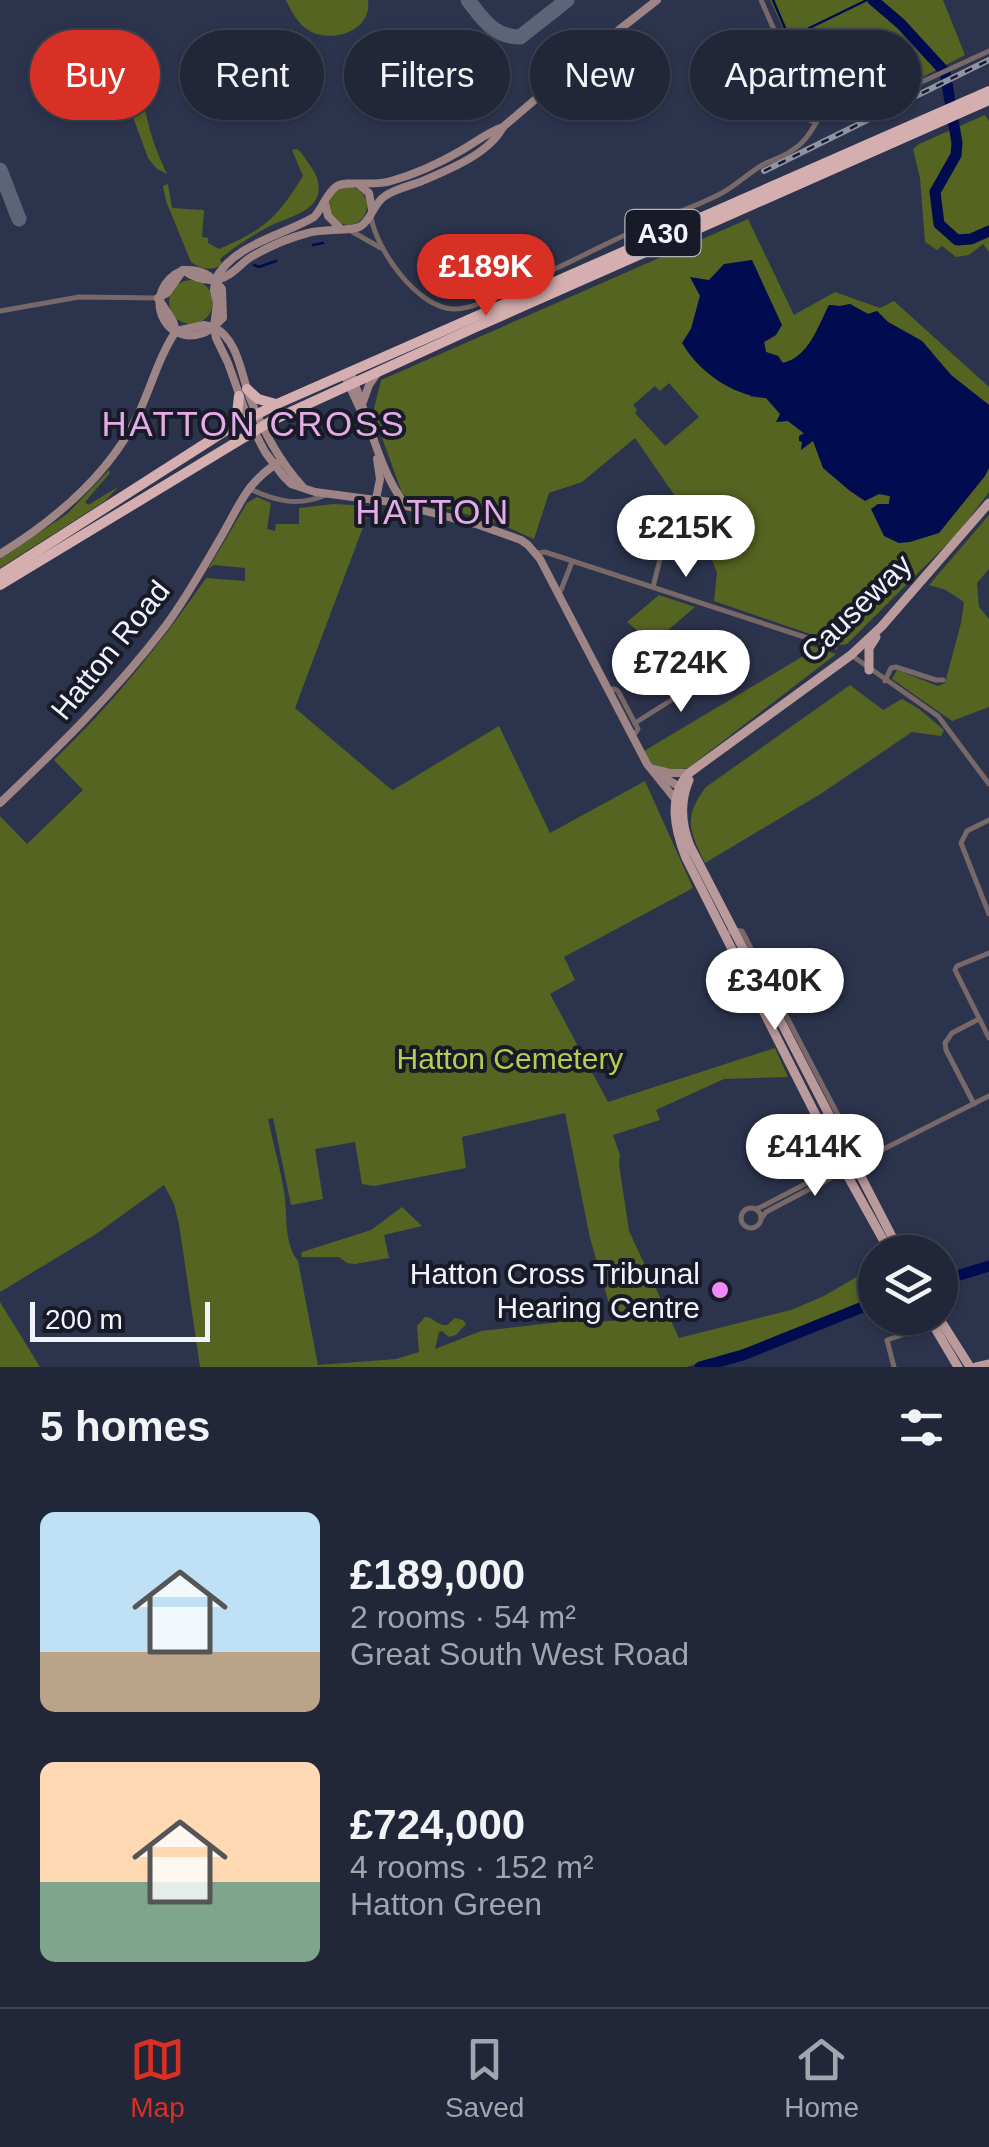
<!DOCTYPE html>
<meta charset="utf-8">
<style>
:root{--surface:#212639;--page:#292e41;--text:#f1f3f6;--muted:#a2a5ae;--line:#3e4353;--accent:#d93025}
body{margin:0;font-family:Arial,sans-serif;background:var(--page);color:var(--text);height:100vh;display:flex;flex-direction:column;font-size:38px;white-space:nowrap}
*{box-sizing:border-box;margin:0}
p{font-size:32px;color:var(--muted)}
.icon{flex:none;width:55px;height:55px;fill:none;stroke:currentColor;stroke-width:2;stroke-linecap:round;stroke-linejoin:round}
.map{position:relative;height:1367px;overflow:hidden}
.side{display:flex;flex-direction:column;background:var(--surface);flex:1}
.side>*{flex:none}
.hud{position:absolute;left:30px;top:30px;width:930px;height:90px;display:flex;gap:20px}
.fabs{position:absolute;left:858px;top:1235px;display:grid;gap:20px}
.fabs a{display:grid;place-items:center;width:100px;height:100px;border-radius:50%;background:var(--surface);box-shadow:0 2px 8px #0004,0 0 0 2px var(--line);font-size:50px}
.scale{position:absolute;left:30px;bottom:25px;width:180px;box-sizing:border-box;padding-left:10px;border:5px solid #f1f4fe;border-top:0;font-size:28px;line-height:35px;white-space:nowrap;color:#f1f4fe;-webkit-text-stroke:8px #181b27;paint-order:stroke}
.price{position:absolute;translate:-50% -85px;padding:0 22px;border-radius:35px;background:#fff;color:#222;font-size:32px;line-height:65px;filter:drop-shadow(0 2px 5px #0008)}
.price::after{content:'';position:absolute;left:50%;top:60px;width:30px;height:22px;margin-left:-15px;background:inherit;clip-path:polygon(0 0,100% 0,50% 100%)}
.price.on{background:var(--accent);color:#fff}
ul{padding:0;list-style:none}
li{display:flex;align-items:center;gap:30px;height:250px;padding:0 40px}
li span{display:grid;place-items:center;flex:none;width:280px;height:200px;border-radius:15px;color:#555}
li>.icon{margin-inline-start:auto}
span .icon{width:120px;height:120px;fill:#fffc;stroke-width:1}
li b{font-size:42px}
h2{display:flex;justify-content:space-between;align-items:center;height:120px;padding:0 40px;font-size:42px}
.chip{padding:0 35px;border-radius:45px;background:var(--surface);box-shadow:0 2px 8px #0004,0 0 0 2px var(--line);font-size:35px;line-height:90px}
.chip.on{background:var(--accent);color:#fff}
.dock{display:flex;justify-content:space-around;align-items:center;height:140px;border-top:2px solid var(--line);background:var(--surface);font-size:28px;color:var(--muted)}
.dock a{display:grid;justify-items:center;gap:5px}
.dock .on{color:var(--accent)}
.map>svg:first-child{display:block}
</style>
<div class="map">
<svg width="989" height="1367" viewBox="0 0 989 1367">
<rect width="100%" height="100%" fill="#2c334c"/>
<g fill="#566421" fill-rule="evenodd">
<path d="M286,0h82c5,33 -42,46 -64,27 -8,-7 -14,-18 -18,-27z"/>
<polygon points="770,0 943,0 965,55 921,78 837,107 811,96 808,83"/>
<path d="M135,69l1,8 14,1 -1,3 -8,2c4,34 11,60 26,91l-10,-5 -9,-11 -30,-82 4,-6z"/>
<polygon points="985,115 989,121 989,252 983,244 969,255 956,257 942,246 937,250 925,242 920,178 913,149 919,144"/>
<path d="M296,149l4,2c5,8 14,18 17,27 11,34 -32,39 -51,50 -16,9 -32,19 -46,31l2,5c-11,8 -21,5 -31,-2l-25,-61 -3,-15 5,-2 4,24 32,2 -2,27 6,1v5l11,6c46,-20 57,-30 84,-73l-11,-26z"/>
<circle cx="348" cy="206" r="19"/>
<path d="M748,219l46,96 41,-23 45,16 14,-7 95,86v18l-38,-30 -29,-34 -34,-19 -11,-11 -9,3 -18,-10 -10,2 -11,-1c-11,22 -20,52 -46,58l-5,-7 -12,-4 -2,-10 12,-7 -76,-39 -9,33 -4,6 64,62 15,1 22,23 91,73 11,2 -1,9 50,28 50,-65v24l-29,39 -113,113 -5,1 -128,-44 3,-28 -15,-38 -67,-97 -53,44 -33,11 -15,46 -34,-15 -93,-27 -5,-4 -29,-80 8,-33zM669,383l30,34 -34,29 -30,-33 2,-3 -4,-5 22,-19 5,5z"/>
<circle cx="191" cy="302" r="22"/>
<polygon points="109,470 110,473 85,502 88,505 118,487 105,501 0,568 0,559 67,514"/>
<path d="M257,497l14,6 -4,26 8,2 1,-7h23v-16l34,-4 38,2 -76,202 92,78 6,4 106,-64 51,107 95,-52 48,107 -129,69 11,23 -25,14 58,108 167,-54 13,29 -64,2 -68,31 4,10 -47,15 7,20 -1,9 10,67 50,107 112,-28 33,-14 51,-30v32l-97,40 -92,29h-486l-21,-143 -5,-20 -10,-19 -68,49 -96,58v-476l27,28 56,-54 -29,-30c57,-55 107,-116 152,-182l39,3v-13l-31,-3 -6,4 39,-66zM565,1113l25,125 24,83 -54,1 -79,9 -46,18 4,-17 3,-1 7,6 7,-2 10,-11 -3,-4 -8,-2 -8,7c-12,0 -13,-8 -22,-8l-8,9 2,26 -23,7 -78,6 -20,-104c-15,-19 -10,-47 -14,-70 -4,-24 -11,-48 -16,-72l5,-1 18,87 32,-6 -8,-50 40,-7 7,42 12,2 92,-18 -4,-31z"/>
<polygon points="989,515 989,569 977,583 979,607 989,619 989,707 952,721 892,679 897,670 938,686 945,683 961,623 964,602 946,590 929,585"/>
<polygon points="659,595 695,607 653,643 627,622"/>
<path d="M809,645l27,9 -148,114c-9,2 -28,3 -36,-4 -2,-2 -7,-11 -8,-13l161,-96z"/>
<path d="M850,685l33,25 19,-11 17,10 25,21 -3,6 -29,-4 -90,61 -117,70c-16,-32 -22,-46 1,-76z"/>
<polygon points="402,1207 422,1226 384,1235 389,1258 355,1264 347,1263 339,1257 301,1257 302,1252 371,1230"/>
<polygon points="0,1302 40,1367 0,1367"/>
</g>
<path fill="#000c4f" d="M752,260l30,65 -6,10 -12,7 2,10 12,4 5,7c26,-6 35,-37 46,-58l11,1 10,-2 18,10 9,-3 11,11 34,19 29,34 38,30v63l-4,8 -46,57 -29,9 -11,1 -15,-7 -13,-27 7,-5h11l1,-8 -11,-2 -14,7 -15,-10 -27,-23 -10,-27 -12,9 1,-8 -3,-1v-5l5,-3 -16,-12 -12,1 4,-8 -14,-16c-34,-3 -66,-25 -84,-55l9,-14 9,-33 -10,-19 19,3 15,-16z"/>
<g fill="none" stroke-linecap="round" stroke-linejoin="round">
<g stroke="#000c4f" stroke-width="2.5">
<polyline points="773,0 788,35 791,37 867,0"/>
<polyline points="313,245 323,243"/>
<polyline points="254,265 259,267 276,261"/>
</g>
<g stroke="#000c4f" stroke-width="11">
<polyline points="873,0 901,24 945,72 957,143 956,155 935,192 939,224 957,240 971,239 989,231"/>
<polyline points="940,1281 989,1266"/>
<polyline points="700,1367 743,1355 875,1302"/>
</g>
<g stroke="#5e6478" stroke-width="15">
<path d="M468,0c15,19 25,37 52,37l47,-37"/>
<polyline points="0,170 19,219"/>
</g>
<g stroke="#786868" stroke-width="5">
<polyline points="761,0 809,109"/>
<polyline points="820,115 839,113 915,85 989,51"/>
<path d="M371,217c6,34 46,90 82,92 26,1 81,-31 106,-42 30,-14 60,-30 90,-43 24,-10 48,-18 71,-30 16,-8 28,-21 44,-30 8,-4 19,-7 27,-13 14,-8 21,-21 29,-35l-3,-7h-8l-3,6 2,4 6,3 4,-2"/>
<polyline points="351,231 381,248"/>
<polyline points="0,311 79,297 158,298"/>
<path d="M248,488c26,13 50,19 78,7"/>
<polyline points="644,513 663,547 653,587"/>
<polyline points="626,524 661,503"/>
<polyline points="537,553 545,552 835,647"/>
<polyline points="557,593 561,590 572,562"/>
<polyline points="851,655 938,716 989,784"/>
<polyline points="885,681 891,668 896,667 936,680 943,680"/>
<polyline points="607,690 615,689 618,691 638,729 633,737"/>
<polyline points="635,723 708,677"/>
<polyline points="989,820 967,831 961,843 989,914"/>
<polyline points="725,935 733,930 742,931 840,1119 833,1125"/>
<polyline points="989,953 957,966 955,970 989,1038"/>
<polyline points="974,1104 946,1050 945,1043 952,1033 979,1019"/>
<polyline points="840,1119 855,1146"/>
<polyline points="839,1142 845,1166"/>
<polyline points="824,1182 844,1169 989,1096"/>
<circle cx="751" cy="1218" r="10"/>
<polyline points="755,1209 761,1207 832,1170 842,1169"/>
<polyline points="761,1219 766,1212 823,1182"/>
<polyline points="894,1367 887,1340 914,1331"/>
</g>
<g stroke="#9e8485" stroke-width="8">
<polyline points="359,185 369,193 372,210"/>
<polyline points="325,203 328,216 339,227"/>
<path d="M183,270c11,8 23,12 36,9 13,-3 21,-15 32,-22 17,-10 37,-19 57,-24 15,-5 43,-1 53,-7 11,-7 12,-22 24,-30 10,-7 24,-10 35,-14 28,-12 69,-28 83,-55l89,-76 65,-51"/>
<path d="M183,270c19,-1 28,5 39,19l1,29c-6,5 -12,13 -20,15 -40,15 -64,-43 -20,-63z"/>
<polyline points="215,280 214,290 217,303 214,327 216,338 228,363 248,419 265,452 284,477 291,484 315,492 391,502 479,525 521,540 528,545 540,559 647,764 676,800"/>
<path d="M215,280c18,-36 67,-44 99,-63 9,-9 12,-24 23,-31 10,-6 36,1 54,-5 25,-7 49,-18 71,-31 14,-8 26,-18 41,-23"/>
<polyline points="158,298 173,321 176,331"/>
<polyline points="158,298 167,293 182,272"/>
<path d="M214,327c26,14 27,51 38,76 12,29 29,60 50,83"/>
<polyline points="176,331 204,325 214,327"/>
<path d="M350,371c16,39 30,104 56,134"/>
<polyline points="344,374 362,413"/>
<polyline points="363,402 369,385 376,375"/>
<polyline points="376,499 380,479 377,459"/>
<path d="M0,554c55,-34 108,-78 137,-137 14,-29 21,-59 39,-86"/>
<polyline points="653,769 670,773 689,773"/>
<polyline points="658,774 685,790"/>
<path d="M0,803c58,-55 115,-111 164,-175 21,-28 39,-60 57,-91 20,-34 25,-55 61,-77"/>
</g>
<g stroke="#bb9a9b" stroke-width="9">
<polyline points="869,670 869,648 876,637"/>
<path d="M689,780c-9,21 -8,44 1,66l210,406"/>
<path d="M890,1252l-54,-97 -150,-297c-11,-28 -19,-61 3,-85l162,-118 31,-29 107,-123"/>
<polyline points="929,1318 958,1367"/>
<polyline points="939,1318 970,1367"/>
<polyline points="976,1367 989,1364"/>
</g>
<g stroke="#d5aeaf" stroke-width="10">
<polyline points="247,389 258,399 276,404"/>
<polyline points="230,427 237,414 239,396"/>
<polyline points="0,575 225,431 277,404 989,91"/>
<polyline points="0,585 273,420 476,327 989,100"/>
</g>
<g stroke="#8f94a5" stroke-width="6">
<polyline id="rail" points="764,171 989,60"/>
</g>
<use href="#rail" stroke="#181b27" stroke-width="2.5" stroke-dasharray="8" stroke-linecap="butt"/>
</g>
<circle fill="#ee8bf8" stroke="#181b27" stroke-width="4" cx="720" cy="1290" r="10"/>
<g text-anchor="middle" dominant-baseline="central" stroke-width="8" stroke-linejoin="round" paint-order="stroke">
<rect fill="#181b27" stroke="#b0b3be" stroke-width="2.5" x="625.5" y="210" width="75" height="46" rx="8"/>
<g font-size="28" font-weight="bold" fill="#f1f4fe">
<text x="663" y="233">A30</text>
</g>
<g font-size="30" fill="#f1f4fe" stroke="#181b27">
<text transform="translate(856 608) rotate(-44)">Causeway</text>
<text transform="translate(110 650) rotate(-51)">Hatton Road</text>
</g>
<g font-size="30" fill="#b4ce52" stroke="#181b27">
<text x="510" y="1058">Hatton Cemetery</text>
</g>
<g font-size="30" fill="#f1f4fe" stroke="#181b27" text-anchor="end">
<text x="700" y="1273">Hatton Cross Tribunal<tspan x="700" dy="34">Hearing Centre</tspan></text>
</g>
<g font-size="35" letter-spacing="2.5" fill="#e3ace7" stroke="#181b27">
<text x="254" y="423">HATTON CROSS</text>
<text x="433" y="511">HATTON</text>
</g>
</g>
</svg>
<div class="fabs">
<a><svg class="icon" aria-label="layers" viewBox="0 0 24 24"><path d="M12 4l9 5-9 5-9-5zM3 14l9 5 9-5"/></svg></a>
</div>
<div class="scale">200 m</div>
<b class="price on" style="left:486px;top:319px">£189K</b>
<b class="price" style="left:686px;top:580px">£215K</b>
<b class="price" style="left:681px;top:715px">£724K</b>
<b class="price" style="left:775px;top:1033px">£340K</b>
<b class="price" style="left:815px;top:1199px">£414K</b>
<div class="hud">
<a class="chip on">Buy</a>
<a class="chip">Rent</a>
<a class="chip">Filters</a>
<a class="chip">New</a>
<a class="chip">Apartment</a>
</div>
</div>
<section class="side">
<h2>5 homes<svg class="icon" aria-label="filters" viewBox="0 0 24 24"><path d="M4 7h16M4 17h16"/><circle cx="9" cy="7" r="2"/><circle cx="15" cy="17" r="2"/></svg></h2>
<ul>
<li><span style="background:linear-gradient(#bfe0f5 70%,#b9a48a 0)"><svg class="icon" aria-label="home" viewBox="0 0 24 24"><path d="M3 11l9-7 9 7M6 9v11h12V9"/></svg></span><div><b>£189,000</b><p>2 rooms · 54 m²</p><p>Great South West Road</p></div></li>
<li><span style="background:linear-gradient(#ffd9b3 60%,#7fa58c 0)"><svg class="icon" aria-label="home" viewBox="0 0 24 24"><path d="M3 11l9-7 9 7M6 9v11h12V9"/></svg></span><div><b>£724,000</b><p>4 rooms · 152 m²</p><p>Hatton Green</p></div></li>
</ul>
</section>
<nav class="dock">
<a class="on"><svg class="icon" aria-label="map" viewBox="0 0 24 24"><path d="M3 6l6-2 6 2 6-2v14l-6 2-6-2-6 2zM9 4v14M15 6v14"/></svg>Map</a>
<a><svg class="icon" aria-label="saved" viewBox="0 0 24 24"><path d="M7 4h10v16l-5-4-5 4z"/></svg>Saved</a>
<a><svg class="icon" aria-label="home" viewBox="0 0 24 24"><path d="M3 11l9-7 9 7M6 9v11h12V9"/></svg>Home</a>
</nav>
